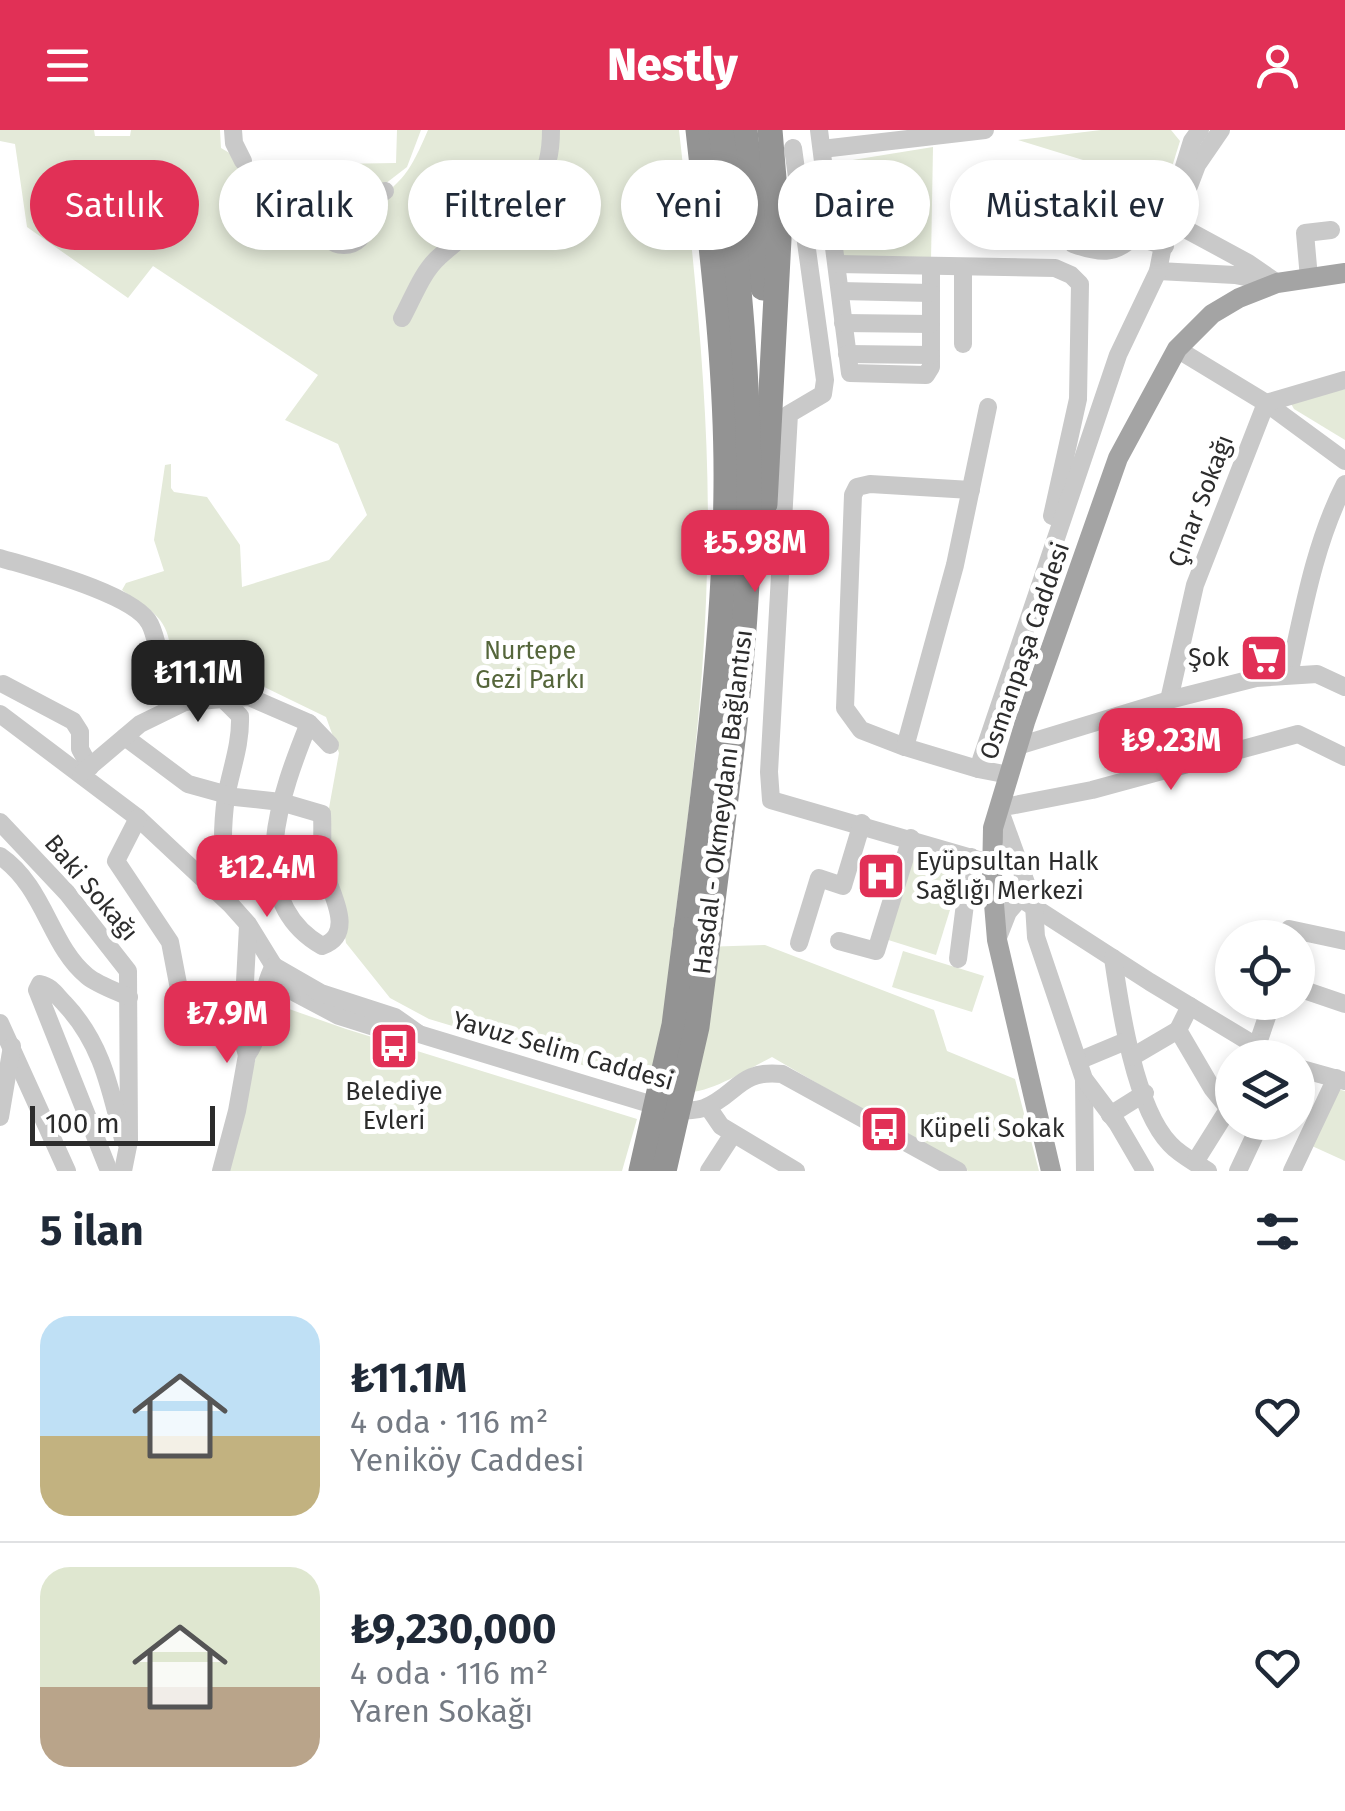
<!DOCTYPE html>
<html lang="tr">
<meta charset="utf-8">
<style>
:root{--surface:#fff;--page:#f2f2f3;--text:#1f2937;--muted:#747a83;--line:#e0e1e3;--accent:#e13056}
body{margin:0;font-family:"Fira Sans",sans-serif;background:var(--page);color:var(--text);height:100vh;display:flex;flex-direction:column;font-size:38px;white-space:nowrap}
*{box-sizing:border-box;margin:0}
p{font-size:32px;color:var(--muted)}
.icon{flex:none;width:55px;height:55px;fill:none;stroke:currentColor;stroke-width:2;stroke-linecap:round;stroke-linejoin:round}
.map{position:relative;height:1041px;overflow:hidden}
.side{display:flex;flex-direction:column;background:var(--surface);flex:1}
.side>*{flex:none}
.hud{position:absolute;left:30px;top:30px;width:1285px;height:90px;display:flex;gap:20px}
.tools{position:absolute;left:1215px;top:790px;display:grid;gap:20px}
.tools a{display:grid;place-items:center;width:100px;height:100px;border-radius:50%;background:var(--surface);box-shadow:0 5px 15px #0003;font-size:50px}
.scale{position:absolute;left:30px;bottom:25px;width:185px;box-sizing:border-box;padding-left:10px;border:5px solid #2c2c2c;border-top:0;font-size:28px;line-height:35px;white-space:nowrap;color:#2c2c2c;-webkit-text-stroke:8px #fff;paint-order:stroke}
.price{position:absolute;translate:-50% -85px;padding:0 22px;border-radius:20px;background:var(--accent);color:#fff;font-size:32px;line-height:65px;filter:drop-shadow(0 2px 5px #0008)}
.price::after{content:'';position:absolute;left:50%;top:60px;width:30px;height:22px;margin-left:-15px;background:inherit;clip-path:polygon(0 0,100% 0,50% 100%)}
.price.current{background:#222;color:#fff}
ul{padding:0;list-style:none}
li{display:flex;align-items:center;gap:30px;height:250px;padding:0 40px}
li+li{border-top:2px solid var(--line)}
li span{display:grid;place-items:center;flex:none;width:280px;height:200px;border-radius:30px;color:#555}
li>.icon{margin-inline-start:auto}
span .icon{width:120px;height:120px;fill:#fffc;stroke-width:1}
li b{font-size:42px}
h2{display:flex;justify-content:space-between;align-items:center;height:120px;padding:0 40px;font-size:42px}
.chip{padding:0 35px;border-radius:45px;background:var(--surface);box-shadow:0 5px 15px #0003;font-size:35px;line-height:90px}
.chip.current{background:var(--accent);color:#fff}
header{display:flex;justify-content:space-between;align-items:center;height:130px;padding:0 40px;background:var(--accent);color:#fff;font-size:45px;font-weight:800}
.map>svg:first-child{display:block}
</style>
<header><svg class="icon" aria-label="menu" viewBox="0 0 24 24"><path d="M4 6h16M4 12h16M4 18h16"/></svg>Nestly<svg class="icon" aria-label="person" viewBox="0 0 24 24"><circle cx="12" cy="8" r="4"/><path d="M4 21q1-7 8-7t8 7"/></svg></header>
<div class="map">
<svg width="1345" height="1041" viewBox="0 0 1345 1041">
<rect width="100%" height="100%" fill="#fff"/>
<g fill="#e4ead9">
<path d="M0,0h94l1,6h35l1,-6h89l1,18 17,10v4l43,26 4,-3 34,22c-20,49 68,60 47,1 38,-27 44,-36 62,-78h251c16,143 33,296 28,440 -3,127 -19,252 -36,378l94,-3 169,65 13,41 68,28 24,92h-71l-196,-114c-58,30 -85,53 -150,20l-193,-58 -39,-21 -44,-55 -19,-124 12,-66 -13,-36 -68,-33 -78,5c-11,-21 -5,-50 -20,-69 -9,-12 -26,-21 -38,-30l4,-7 38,-12 -10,-31 11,-75 6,-1v24l3,4 33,5 33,48 2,42 87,-27 38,-45 -29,-71 -53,-24 33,-45 -165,-109 -25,32 -101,-71 -12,-83 -15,-3z"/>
<polygon points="397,0 421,0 407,37 359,74 342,67 325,74 269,35 396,33"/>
<polygon points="1101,0 1171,0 1180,11 1159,79 1151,76 1154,65 1132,59 1135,46 1018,10"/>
<polygon points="933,17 931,131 841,128 834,33"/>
<polygon points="1345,259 1345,310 1294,279 1290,272"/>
<polygon points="910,718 964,735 936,825 882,808"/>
<polygon points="903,821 984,846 972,882 892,857"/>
<polygon points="276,867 289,879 346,899 637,989 622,1041 224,1041 271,874"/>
<polygon points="1337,959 1345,961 1345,1031 1312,1016"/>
</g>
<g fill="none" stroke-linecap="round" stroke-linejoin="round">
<g stroke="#c9c9c9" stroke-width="18">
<polyline points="233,0 234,13 243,31"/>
<polyline points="819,0 850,243 926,245 931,237 931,136"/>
<polyline points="793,18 825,250 823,264 789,284 769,642 771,670 992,734"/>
<polyline points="822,19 985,0"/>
<polyline points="1189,56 1197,35 1221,0"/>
<polyline points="303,62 336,84"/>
<path d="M1082,64c30,0 50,12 53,41 -20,21 -36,18 -62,9 -7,-16 0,-35 9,-50z"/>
<circle cx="344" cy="93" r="22"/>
<circle cx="344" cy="90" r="9"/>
<polyline points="353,84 385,61"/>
<polyline points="1072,88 1165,116"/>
<polyline points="837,134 1055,138 1071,145 1080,154 1078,269 1052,386"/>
<polyline points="1158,141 1235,145 1277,153 1248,133 1176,94"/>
<polyline points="1309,148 1305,103 1331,100"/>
<polyline points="840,161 931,163"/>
<path d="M402,188c11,-20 20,-46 37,-61 13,-12 28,-24 43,-34 43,-28 69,-32 69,-93"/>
<polyline points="843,193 931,194"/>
<polyline points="963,214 963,137"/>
<polyline points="1177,219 1266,273 1345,331"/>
<polyline points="847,224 931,225"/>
<path d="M0,428c33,10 135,36 150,66 10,21 13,60 18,84"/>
<path d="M1289,545c14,-64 26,-133 56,-191"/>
<polyline points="3,554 73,591 80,602 80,619 90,637"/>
<path d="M223,569l17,17c1,29 -9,53 -14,81 -3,22 -4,44 -2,66 47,24 51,20 100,6"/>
<polyline points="1169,570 1195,455 1266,273 1345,250"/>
<polyline points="0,584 138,688 231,775 248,794 288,859 339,886 393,903 419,904"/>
<path d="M125,607l63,47 47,13 46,5 41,12c1,18 -1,38 2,56 6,22 33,64 -2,76 -82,-47 -40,-156 -13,-223"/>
<polyline points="1018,616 1169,570 1256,548 1317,544 1345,557"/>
<polyline points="905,617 861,600 845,578 853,365 857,357 870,354 971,360"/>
<polyline points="978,639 905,617 955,435 988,277"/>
<polyline points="81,644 140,594 185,572 249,567 309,593 330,615"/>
<polyline points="1009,645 978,639 1118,225 1158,141 1169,85 1192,11 1200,0"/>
<polyline points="138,688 116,731 170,812 179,859"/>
<polyline points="0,692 67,763 128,841 129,1011 123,1041"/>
<path d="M0,726c45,31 50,90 87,120 11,9 29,15 42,21"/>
<polyline points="992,750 1150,852 1276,928"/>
<path d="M248,796l-6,112 5,17c20,-28 11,-61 27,-89"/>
<polyline points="1287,808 1289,799 1345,811"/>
<polyline points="997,810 1008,782 1021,767"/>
<polyline points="839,811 876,821 911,708"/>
<polyline points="799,813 819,748 843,756 862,693"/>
<path d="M1113,828c7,49 22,150 57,186 10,11 26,19 38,27"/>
<polyline points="958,829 971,727"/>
<path d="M274,836l47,27 74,24 24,17 254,77c10,0 21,0 31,-3 33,-13 35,-39 78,-34l176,97"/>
<polyline points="1298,858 1345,874"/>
<polyline points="1190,876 1178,900 1212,958 1229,979"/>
<polyline points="0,893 67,1041"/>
<polyline points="1257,916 1272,872"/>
<polyline points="1132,927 1178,900"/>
<polyline points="1078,931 1126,911"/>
<polyline points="1298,938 1345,951"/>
<polyline points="1084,949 1085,1041"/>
<polyline points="708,977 721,996 796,1041"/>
<polyline points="1110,985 1145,963"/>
<polyline points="0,987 12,916"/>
<polyline points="1195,1032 1232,973"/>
<path d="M107,1036l-70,-176 3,-6c11,2 16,11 24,19 38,40 46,85 59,136"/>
<polyline points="221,1041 237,981 247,925"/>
<polyline points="709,1041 733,1004"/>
<polyline points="1145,1041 1117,993 1084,949 1036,807 1034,775 999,678 1092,660 1298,604 1345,627"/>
<polyline points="1238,1041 1261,992"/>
<polyline points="1292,1041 1336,948"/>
</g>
<polyline stroke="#a4a4a4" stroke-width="20" points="1051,1041 997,810 992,750 993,698 1025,592 1118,328 1177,219 1212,184 1239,168 1277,153 1345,143"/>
<g stroke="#939393" stroke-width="25">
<polyline points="745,0 763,158"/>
<polyline points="765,374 779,109 770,0"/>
<path d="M686,800c19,-148 39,-296 40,-445 1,-119 -15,-237 -28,-355"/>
<path d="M709,804c16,-136 38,-272 40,-409 2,-132 -11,-264 -28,-395"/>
</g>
<g stroke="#939393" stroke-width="25">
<polyline points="641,1041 674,895 686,800"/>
<polyline points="664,1041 697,897 709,804"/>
</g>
</g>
<defs>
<g id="supermarket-square" transform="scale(2.5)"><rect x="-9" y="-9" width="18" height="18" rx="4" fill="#e13056" stroke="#fff"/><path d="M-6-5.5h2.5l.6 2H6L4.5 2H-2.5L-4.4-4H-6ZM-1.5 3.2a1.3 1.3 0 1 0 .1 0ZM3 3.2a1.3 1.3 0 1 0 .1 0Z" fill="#fff"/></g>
<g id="hospital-square" transform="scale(2.5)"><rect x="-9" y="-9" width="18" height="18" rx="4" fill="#e13056" stroke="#fff"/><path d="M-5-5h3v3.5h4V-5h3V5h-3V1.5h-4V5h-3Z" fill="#fff"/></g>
<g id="bus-square" transform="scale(2.5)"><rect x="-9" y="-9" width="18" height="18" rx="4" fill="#e13056" stroke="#fff"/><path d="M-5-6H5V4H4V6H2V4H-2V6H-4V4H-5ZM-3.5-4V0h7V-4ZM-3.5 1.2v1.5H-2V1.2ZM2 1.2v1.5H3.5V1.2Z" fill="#fff"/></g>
</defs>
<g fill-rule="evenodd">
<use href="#supermarket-square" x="1264" y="528"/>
<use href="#hospital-square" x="881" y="746"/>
<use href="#bus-square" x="394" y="916"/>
<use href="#bus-square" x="884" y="999"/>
</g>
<g text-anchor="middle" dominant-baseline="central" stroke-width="10" stroke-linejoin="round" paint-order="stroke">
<g font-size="25" fill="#2c2c2c" stroke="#fff">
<text transform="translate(1201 371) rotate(-69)">Çınar Sokağı</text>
<text transform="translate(1025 521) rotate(-71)">Osmanpaşa Caddesi</text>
<text transform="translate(723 672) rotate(-83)">Hasdal - Okmeydanı Bağlantısı</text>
<text transform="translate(91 758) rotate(50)">Baki Sokağı</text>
<text transform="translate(563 921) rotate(16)">Yavuz Selim Caddesi</text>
</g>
<g font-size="25" fill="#55663b" stroke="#fff">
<text x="530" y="521">Nurtepe<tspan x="530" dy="29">Gezi Parkı</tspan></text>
</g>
<g font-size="25" fill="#2c2c2c" stroke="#fff" text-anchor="start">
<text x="1229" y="528" text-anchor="end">Şok</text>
<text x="916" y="732">Eyüpsultan Halk<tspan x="916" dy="29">Sağlığı Merkezi</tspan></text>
<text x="394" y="962" text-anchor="middle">Belediye<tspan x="394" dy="29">Evleri</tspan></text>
<text x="919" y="999">Küpeli Sokak</text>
</g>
</g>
</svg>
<div class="tools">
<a><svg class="icon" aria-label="locate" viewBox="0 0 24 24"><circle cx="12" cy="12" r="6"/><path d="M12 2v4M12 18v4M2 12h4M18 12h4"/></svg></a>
<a><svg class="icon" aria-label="layers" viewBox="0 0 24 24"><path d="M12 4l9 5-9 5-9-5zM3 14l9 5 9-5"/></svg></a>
</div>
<div class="scale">100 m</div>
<b class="price" style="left:755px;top:465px">₺5.98M</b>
<b class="price current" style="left:198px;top:595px">₺11.1M</b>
<b class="price" style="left:1171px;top:663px">₺9.23M</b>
<b class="price" style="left:267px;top:790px">₺12.4M</b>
<b class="price" style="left:227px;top:936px">₺7.9M</b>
<div class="hud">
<a class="chip current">Satılık</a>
<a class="chip">Kiralık</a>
<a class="chip">Filtreler</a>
<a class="chip">Yeni</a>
<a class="chip">Daire</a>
<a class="chip">Müstakil ev</a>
</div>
</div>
<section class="side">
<h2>5 ilan<svg class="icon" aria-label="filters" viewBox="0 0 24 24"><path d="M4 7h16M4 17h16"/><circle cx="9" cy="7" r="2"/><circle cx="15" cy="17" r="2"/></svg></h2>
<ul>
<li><span style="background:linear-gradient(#bfe0f5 60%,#c2b280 0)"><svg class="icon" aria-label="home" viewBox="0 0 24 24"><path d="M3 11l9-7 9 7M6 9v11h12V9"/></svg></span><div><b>₺11.1M</b><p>4 oda · 116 m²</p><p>Yeniköy Caddesi</p></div><svg class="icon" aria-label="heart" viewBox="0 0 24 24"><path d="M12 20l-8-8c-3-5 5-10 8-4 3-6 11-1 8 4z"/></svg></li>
<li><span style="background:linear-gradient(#dfe7d0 60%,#b9a48a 0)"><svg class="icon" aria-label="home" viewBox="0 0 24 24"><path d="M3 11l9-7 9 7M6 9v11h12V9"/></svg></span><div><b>₺9,230,000</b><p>4 oda · 116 m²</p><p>Yaren Sokağı</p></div><svg class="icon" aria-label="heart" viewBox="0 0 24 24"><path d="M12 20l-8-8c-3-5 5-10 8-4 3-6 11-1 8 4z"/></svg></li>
</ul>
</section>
